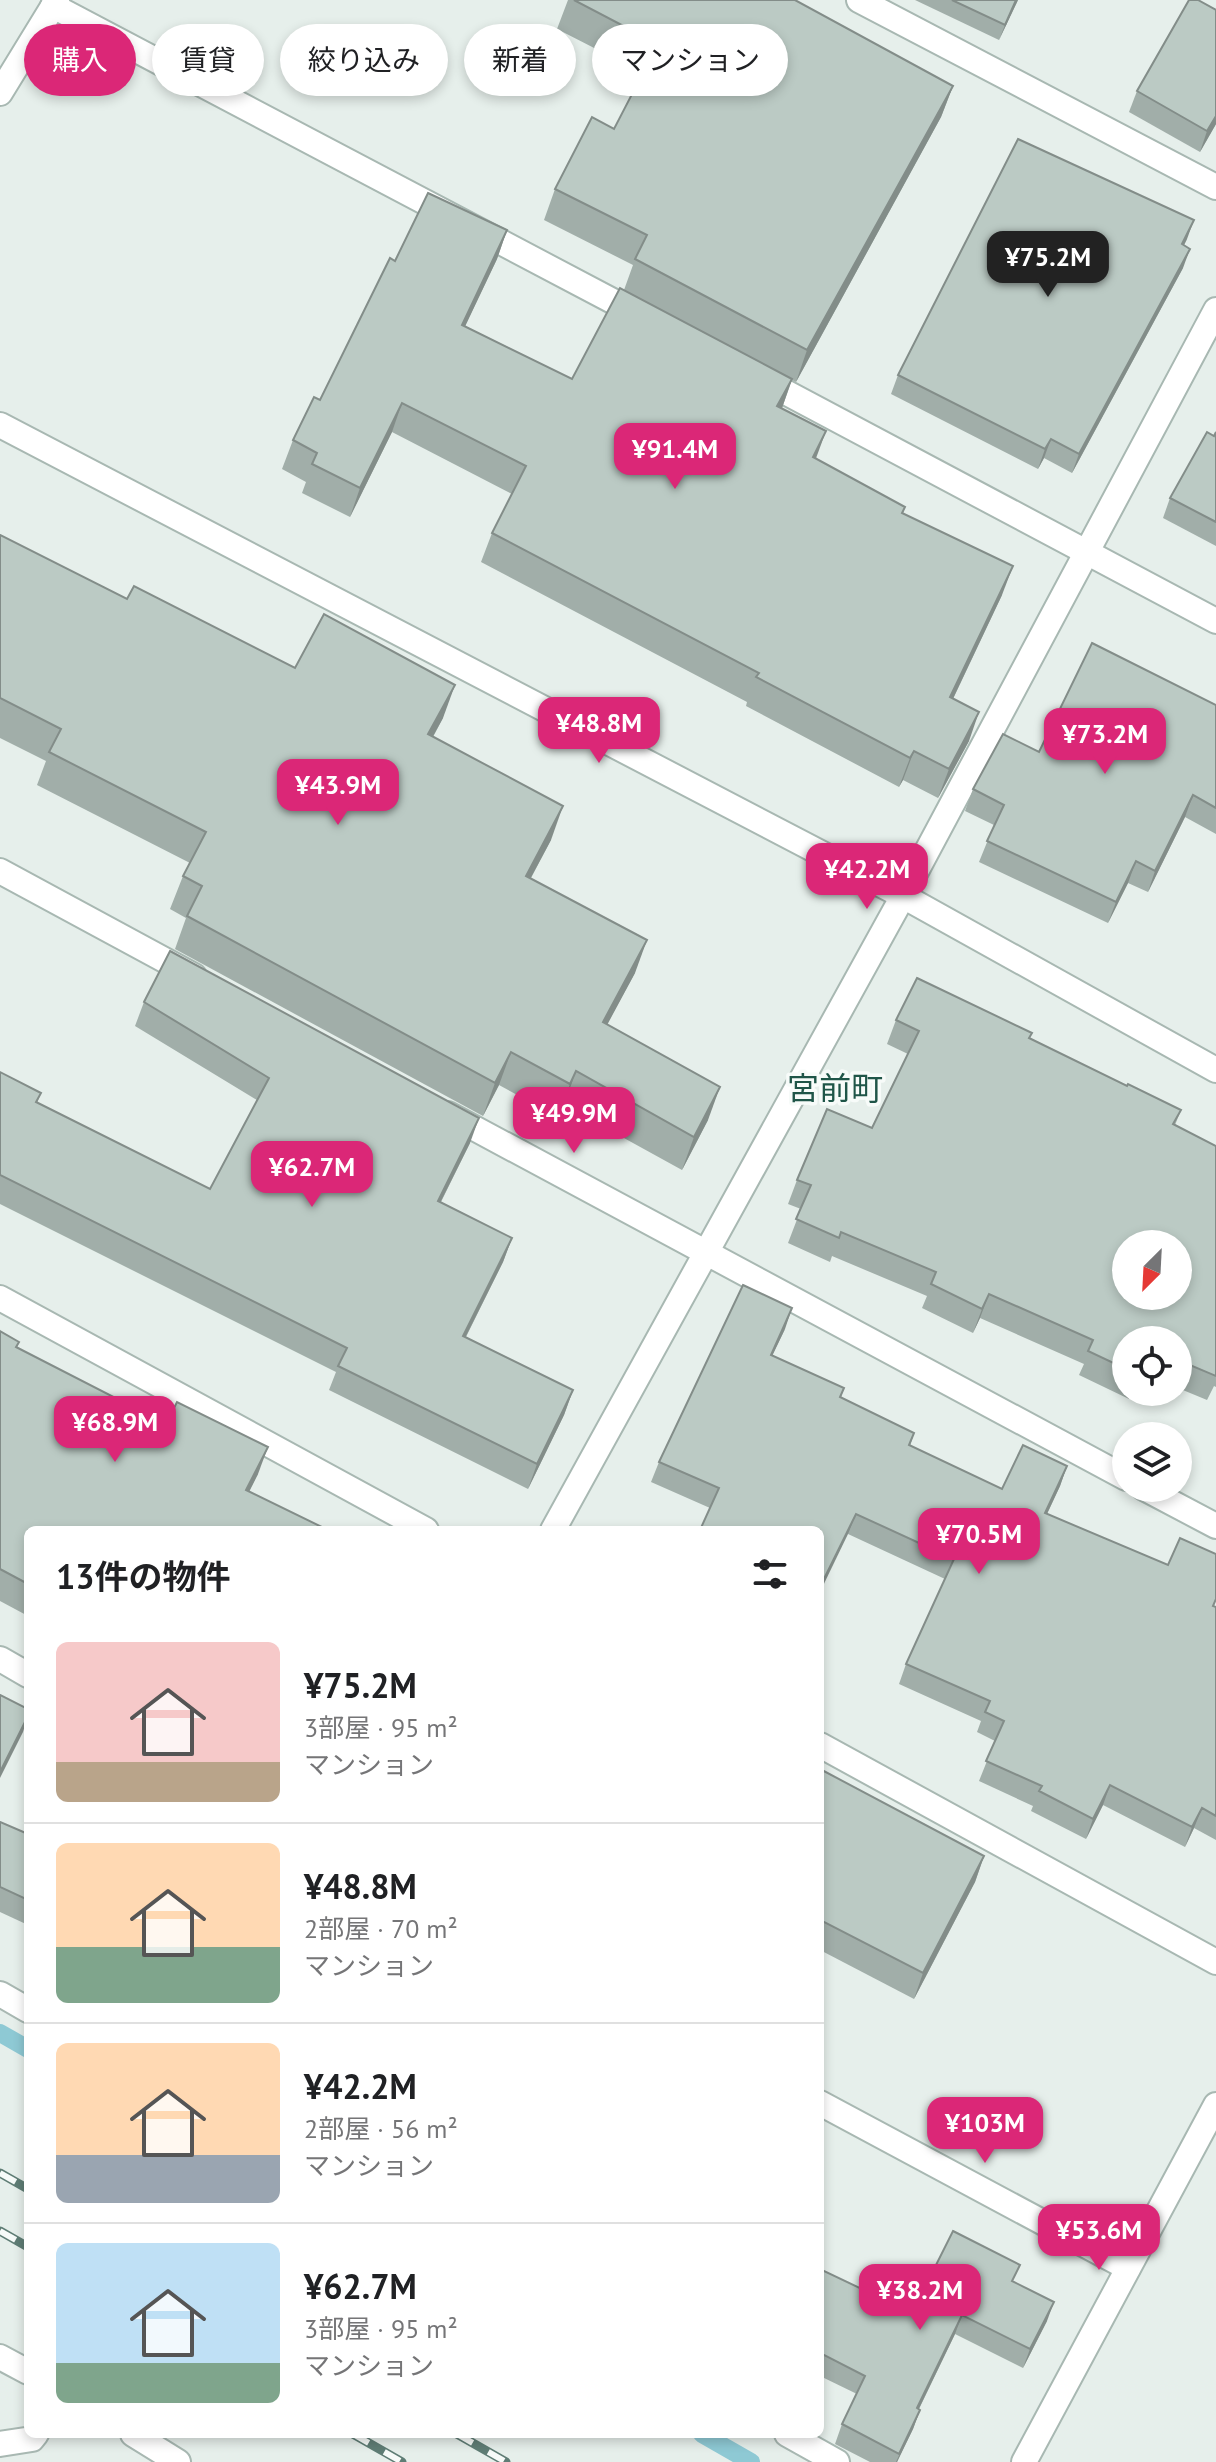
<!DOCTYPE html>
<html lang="ja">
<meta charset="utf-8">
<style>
:root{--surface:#fff;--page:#f2f2f2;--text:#202124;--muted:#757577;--line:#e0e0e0;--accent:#db2777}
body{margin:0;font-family:"PT Sans","Noto Sans JP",sans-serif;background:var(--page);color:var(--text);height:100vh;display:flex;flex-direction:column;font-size:30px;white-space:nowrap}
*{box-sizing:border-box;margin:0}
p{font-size:26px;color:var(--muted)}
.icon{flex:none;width:44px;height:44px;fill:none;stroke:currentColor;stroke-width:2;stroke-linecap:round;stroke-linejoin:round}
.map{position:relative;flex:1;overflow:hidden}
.sheet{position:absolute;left:24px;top:1526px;width:800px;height:912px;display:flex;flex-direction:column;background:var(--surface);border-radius:12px;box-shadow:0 4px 12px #0003}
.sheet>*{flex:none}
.guide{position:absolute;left:24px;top:24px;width:800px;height:72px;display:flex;gap:16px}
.needle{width:52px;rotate:204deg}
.tools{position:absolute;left:1112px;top:1230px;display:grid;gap:16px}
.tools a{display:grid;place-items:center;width:80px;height:80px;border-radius:50%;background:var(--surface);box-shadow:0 4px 12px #0003;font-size:40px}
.price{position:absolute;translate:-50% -68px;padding:0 18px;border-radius:16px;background:var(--accent);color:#fff;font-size:26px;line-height:52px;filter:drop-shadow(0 2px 4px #0008)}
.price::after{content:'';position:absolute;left:50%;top:48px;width:24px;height:18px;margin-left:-12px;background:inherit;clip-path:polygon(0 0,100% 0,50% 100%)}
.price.current{background:#222;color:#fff}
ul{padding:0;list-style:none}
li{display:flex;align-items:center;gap:24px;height:200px;padding:0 32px}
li+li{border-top:2px solid var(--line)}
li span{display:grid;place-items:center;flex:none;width:224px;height:160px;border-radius:12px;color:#555}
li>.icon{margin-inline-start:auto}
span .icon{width:96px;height:96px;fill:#fffc;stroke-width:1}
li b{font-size:34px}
h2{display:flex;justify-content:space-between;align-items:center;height:96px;padding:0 32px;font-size:34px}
.tag{padding:0 28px;border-radius:36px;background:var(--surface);box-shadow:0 4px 12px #0003;font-size:28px;line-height:72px}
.tag.current{background:var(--accent);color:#fff}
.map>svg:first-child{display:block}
</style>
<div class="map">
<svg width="1216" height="2462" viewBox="0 0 1216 2462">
<rect width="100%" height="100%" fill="#e6efeb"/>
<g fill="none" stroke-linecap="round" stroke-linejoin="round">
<g stroke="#8ec9d4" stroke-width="18">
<polyline points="0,2033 28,2049"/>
<polyline points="702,2434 751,2462"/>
</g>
<g stroke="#a8b8b2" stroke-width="28">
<g id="minor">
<polyline points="859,0 1216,187"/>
<polyline points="53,6 641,316"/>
<polyline points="0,93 57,0"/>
<polyline points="759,378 1216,621"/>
<polyline points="0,425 903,896 1216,1070"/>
<polyline points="0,871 194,976"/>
<polyline points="448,1114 1126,1478"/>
<polyline points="0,1298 426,1530"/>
<polyline points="1144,1488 1216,1526"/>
<polyline points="553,1530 903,896 1216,310"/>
<polyline points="0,1659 28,1675"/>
<polyline points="820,1745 1216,1962"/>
<polyline points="0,1994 28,2010"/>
<polyline points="820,2103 1128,2268"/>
<polyline points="0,2357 28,2372"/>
<polyline points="133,2434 178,2462"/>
<polyline points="787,2434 837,2462"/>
<polyline points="0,2444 32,2439 36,2434"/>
<polyline points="1024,2462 1216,2105"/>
</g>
</g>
<use href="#minor" stroke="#fff" stroke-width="24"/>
<g stroke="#5f7d75" stroke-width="9">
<g id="rail">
<polyline points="0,2173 28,2189"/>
<polyline points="0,2231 28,2247"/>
<polyline points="353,2434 402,2462"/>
<polyline points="457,2434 506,2462"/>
</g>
</g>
<use href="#rail" stroke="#f7fbf9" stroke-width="6" stroke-dasharray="18" stroke-linecap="butt"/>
</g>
<g fill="#a1aea9">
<polygon points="568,0 795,0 953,86 941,117 796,382 792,380 782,408 816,459 905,507 903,513 1002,595 953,699 969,741 938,798 903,780 899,787 746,706 747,702 481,562 492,533 512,494 392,432 350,517 302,493 306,482 282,469 293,440 320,400 395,261 507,230 497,259 465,326 572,379 624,290 633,265 544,220 555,189 614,129 643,73 557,29"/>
<polygon points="915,0 1018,0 999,40"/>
<polygon points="1137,91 1216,124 1200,152 1129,112"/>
<polygon points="1187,239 1184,245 1183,268 1072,473 1044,458 1038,469 891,394 898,375"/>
<polygon points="1216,432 1216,546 1163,518 1170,498"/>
<polygon points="0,535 127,599 295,668 443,718 433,737 551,840 531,878 635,973 607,1024 708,1120 682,1170 564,1105 558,1117 499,1085 483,1116 175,949 186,918 170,909 183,876 190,863 37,785 46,761 0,738"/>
<polygon points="1216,705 1216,834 1185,817 1148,892 1128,883 1108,923 979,862 994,825 965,811 973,789 1039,752"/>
<polygon points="144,1002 470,1143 441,1202 512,1238 503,1262 466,1337 573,1390 564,1415 528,1489 329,1390 336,1372 0,1204 0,1072 41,1093 37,1103 210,1189 257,1100 135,1026"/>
<polygon points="896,1020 1030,1038 1127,1086 1181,1110 1175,1125 1216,1146 1216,1387 1214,1386 1207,1400 1178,1388 1178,1340 1126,1340 1126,1392 1133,1392 1129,1399 1079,1375 1084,1364 980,1318 973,1333 922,1308 927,1296 832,1256 830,1262 788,1243 801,1209 788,1204 797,1180 872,1128 908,1054 887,1044"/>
<polygon points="785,1329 772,1356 844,1388 841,1397 914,1433 910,1446 1002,1489 1067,1466 1060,1486 1047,1514 1216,1607 1216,1840 1194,1828 1185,1847 1103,1805 1086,1839 1031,1811 1033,1806 979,1781 995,1741 977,1732 981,1721 899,1684 906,1664 945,1579 848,1534 710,1508 651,1482 659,1462"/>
<polygon points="0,1331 19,1342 17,1348 258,1474 249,1492 28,1530 28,1616 0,1601"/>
<polygon points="820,1769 984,1856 975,1882 914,1999 820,1950"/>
<polygon points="0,1822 28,1834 28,1925 0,1912"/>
<polygon points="820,2269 912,2313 1014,2282 1047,2321 1023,2368 955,2334 919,2409 920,2410 913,2429 897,2462 870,2462 835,2444 842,2424 857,2394 820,2376"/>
</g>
<g fill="#838d89">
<polygon points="1016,0 1018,0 999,40 1005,25"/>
<polygon points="953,86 941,117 796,382 807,350"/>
<polygon points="1216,116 1216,124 1200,152 1207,131"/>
<polygon points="1194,220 1187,239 1175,263 1182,244"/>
<polygon points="507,230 497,259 452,354 462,325"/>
<polygon points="1190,249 1183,268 1072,473 1079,454"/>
<polygon points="792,379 782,408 777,406"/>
<polygon points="402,403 392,432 350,517 360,488"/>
<polygon points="826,431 815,461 813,457"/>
<polygon points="1051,439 1044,458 1038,469 1045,449"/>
<polygon points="1013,566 1002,595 940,726 950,697"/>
<polygon points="455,685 443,718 416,767 428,734"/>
<polygon points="979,712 969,741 938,798 949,769"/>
<polygon points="914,751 903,780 899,787 910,758"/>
<polygon points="1193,795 1185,817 1148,892 1155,871"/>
<polygon points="563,806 551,840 514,909 526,876"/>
<polygon points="1136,861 1128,883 1108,923 1116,902"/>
<polygon points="647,940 635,973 591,1055 603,1022"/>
<polygon points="511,1052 499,1085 483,1116 495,1083"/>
<polygon points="576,1071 564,1105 558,1117 570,1084"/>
<polygon points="720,1087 708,1120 682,1170 694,1137"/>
<polygon points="479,1118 470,1143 429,1225 438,1201"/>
<polygon points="512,1238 503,1262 454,1360 463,1336"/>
<polygon points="989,1294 980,1318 973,1333 982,1309"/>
<polygon points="792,1308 785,1329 763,1375 771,1355"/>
<polygon points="573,1390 564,1415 528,1489 537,1464"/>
<polygon points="268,1447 258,1474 236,1517 246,1490"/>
<polygon points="1067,1466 1060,1486 1038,1533 1045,1513"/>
<polygon points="856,1514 848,1534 820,1592 820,1587"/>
<polygon points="28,1716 23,1732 0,1778 0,1772"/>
<polygon points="1110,1785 1103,1805 1086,1839 1093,1819"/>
<polygon points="1202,1808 1194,1828 1185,1847 1192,1827"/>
<polygon points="984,1856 975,1882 914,1999 923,1973"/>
<polygon points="1054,2302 1047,2321 1023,2368 1030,2349"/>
<polygon points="962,2315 955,2334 910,2427 917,2408"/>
<polygon points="920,2410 913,2429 897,2462 896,2462"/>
</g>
<g fill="#bbcac4" stroke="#838d89" stroke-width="2" fill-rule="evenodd">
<polygon points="574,0 795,0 953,86 807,350 635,259 647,235 555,189 592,117 614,129 658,44"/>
<polygon points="952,0 1016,0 1005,25"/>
<polygon points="1189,0 1198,0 1216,10 1216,116 1207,131 1137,91"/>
<polygon points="1018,139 1194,220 1182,244 1190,249 1079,454 1051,439 1045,449 898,375"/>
<polygon points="428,193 507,230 462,325 572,379 620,288 792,379 777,406 826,431 813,457 905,507 902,513 1013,566 950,697 979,712 949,769 914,751 910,758 756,677 759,673 492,533 526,466 402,403 360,488 312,464 317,453 293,440 314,397 320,400 390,258 395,261"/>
<polygon points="1207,432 1214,436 1216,432 1216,522 1170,498"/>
<polygon points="0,535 127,599 134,586 295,668 324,614 455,685 428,734 563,806 526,876 647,940 603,1022 720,1087 694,1137 576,1071 570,1084 511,1052 495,1083 187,916 202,886 183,876 206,832 49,752 61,729 0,698"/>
<polygon points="1092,643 1216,705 1216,808 1193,795 1155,871 1136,861 1116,902 987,841 1004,805 973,789 1003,734 1039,752"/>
<polygon points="170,951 479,1118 438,1201 512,1238 463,1336 573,1390 537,1464 338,1366 347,1348 0,1175 0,1072 41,1093 36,1102 210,1189 269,1078 144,1002"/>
<path d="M917,978l115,55 -3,5 98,48 1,-2 53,26 -8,14 43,22v230l-38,-16v-20h-52v29l-38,-18 5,-11 -104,-46 -7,15 -51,-25 5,-12 -95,-40 -2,6 -43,-19 15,-34 -14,-5 30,-71 45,19 47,-97 -23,-11zM1126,1244h52v52h-52z"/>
<polygon points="743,1285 792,1308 771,1355 844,1388 840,1397 914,1433 909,1445 1002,1489 1023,1445 1067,1466 1045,1513 1168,1565 1180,1538 1216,1554 1216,1599 1213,1606 1216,1607 1216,1816 1202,1808 1192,1827 1110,1785 1093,1819 1039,1791 1042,1786 986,1761 1004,1721 985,1712 990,1701 906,1664 954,1559 856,1514 820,1587 820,1530 700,1530 719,1488 659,1462"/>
<polygon points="0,1331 19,1342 16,1347 166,1424 177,1402 268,1447 246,1490 328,1530 28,1530 28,1584 0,1569"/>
<polygon points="0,1695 28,1709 28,1716 0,1772"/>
<polygon points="820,1769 984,1856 923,1973 820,1920"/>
<polygon points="0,1822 28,1834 28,1900 0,1887"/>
<polygon points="953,2231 1020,2265 1012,2281 1054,2302 1030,2349 962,2315 917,2408 920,2410 899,2454 842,2424 865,2376 820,2353 820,2269 912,2313"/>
</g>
<g text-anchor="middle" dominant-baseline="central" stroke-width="7" stroke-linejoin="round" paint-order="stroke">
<g font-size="32" fill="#1f5548" stroke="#f7fbf9">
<text x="835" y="1088">宮前町</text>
</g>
</g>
</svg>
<div class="tools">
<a><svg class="needle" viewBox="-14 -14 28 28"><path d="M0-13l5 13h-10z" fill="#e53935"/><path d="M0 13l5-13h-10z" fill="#757577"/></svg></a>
<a><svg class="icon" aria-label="locate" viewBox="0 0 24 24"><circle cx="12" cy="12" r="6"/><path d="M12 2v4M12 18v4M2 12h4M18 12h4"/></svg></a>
<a><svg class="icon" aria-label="layers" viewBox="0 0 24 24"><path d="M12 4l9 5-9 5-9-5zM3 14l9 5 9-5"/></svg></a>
</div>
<b class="price current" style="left:1048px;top:299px">¥75.2M</b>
<b class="price" style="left:675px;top:491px">¥91.4M</b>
<b class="price" style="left:599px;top:765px">¥48.8M</b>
<b class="price" style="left:1105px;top:776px">¥73.2M</b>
<b class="price" style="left:338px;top:827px">¥43.9M</b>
<b class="price" style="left:867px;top:911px">¥42.2M</b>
<b class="price" style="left:574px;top:1155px">¥49.9M</b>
<b class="price" style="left:312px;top:1209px">¥62.7M</b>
<b class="price" style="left:115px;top:1464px">¥68.9M</b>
<b class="price" style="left:979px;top:1576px">¥70.5M</b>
<b class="price" style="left:985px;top:2165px">¥103M</b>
<b class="price" style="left:1099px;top:2272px">¥53.6M</b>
<b class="price" style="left:920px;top:2332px">¥38.2M</b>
<div class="guide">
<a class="tag current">購入</a>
<a class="tag">賃貸</a>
<a class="tag">絞り込み</a>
<a class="tag">新着</a>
<a class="tag">マンション</a>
</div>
<section class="sheet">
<h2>13件の物件<svg class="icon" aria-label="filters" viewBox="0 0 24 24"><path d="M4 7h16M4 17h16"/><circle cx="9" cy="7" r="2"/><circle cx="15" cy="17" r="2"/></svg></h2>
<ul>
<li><span style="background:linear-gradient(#f6c9c9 75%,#b9a48a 0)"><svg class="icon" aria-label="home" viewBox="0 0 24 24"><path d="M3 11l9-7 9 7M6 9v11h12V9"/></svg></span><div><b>¥75.2M</b><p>3部屋 · 95 m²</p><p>マンション</p></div></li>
<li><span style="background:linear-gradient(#ffd9b3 65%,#7fa58c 0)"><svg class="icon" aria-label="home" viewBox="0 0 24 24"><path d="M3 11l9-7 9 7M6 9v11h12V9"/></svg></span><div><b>¥48.8M</b><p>2部屋 · 70 m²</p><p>マンション</p></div></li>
<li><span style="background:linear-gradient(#ffd9b3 70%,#9aa5b1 0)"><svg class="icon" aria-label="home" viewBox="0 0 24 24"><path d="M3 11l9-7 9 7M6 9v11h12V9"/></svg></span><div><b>¥42.2M</b><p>2部屋 · 56 m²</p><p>マンション</p></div></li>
<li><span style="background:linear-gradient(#bfe0f5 75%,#7fa58c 0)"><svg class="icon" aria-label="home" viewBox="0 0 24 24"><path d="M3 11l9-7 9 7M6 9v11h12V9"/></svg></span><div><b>¥62.7M</b><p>3部屋 · 95 m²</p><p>マンション</p></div></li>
</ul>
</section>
</div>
